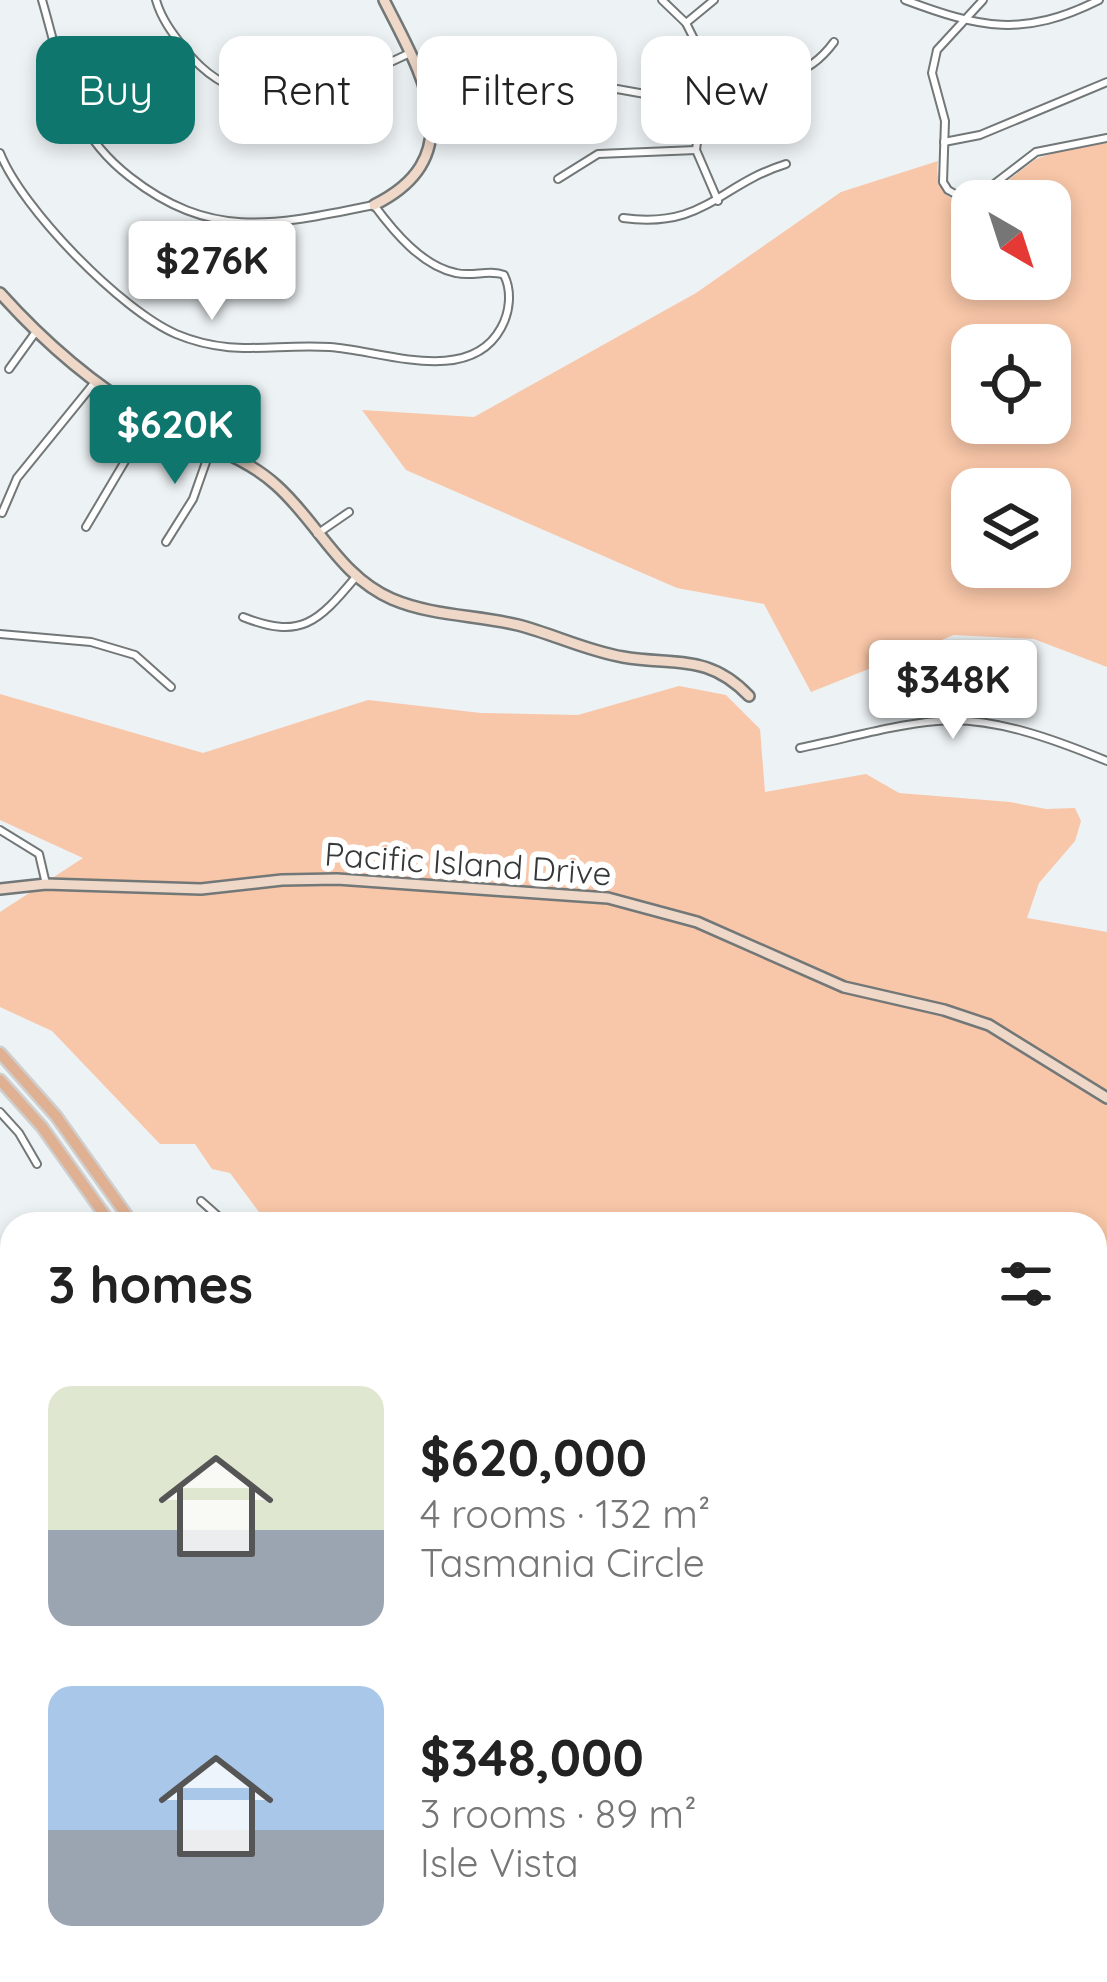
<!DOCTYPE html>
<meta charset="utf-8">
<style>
:root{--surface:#fff;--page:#f6f6f6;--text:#222;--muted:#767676;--accent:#0f766e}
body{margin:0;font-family:Quicksand,sans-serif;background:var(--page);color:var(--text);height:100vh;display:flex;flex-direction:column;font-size:45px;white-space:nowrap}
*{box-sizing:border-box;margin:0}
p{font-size:39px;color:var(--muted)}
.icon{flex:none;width:66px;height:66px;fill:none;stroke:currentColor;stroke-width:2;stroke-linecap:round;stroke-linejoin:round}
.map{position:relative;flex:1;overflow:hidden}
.details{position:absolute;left:0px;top:1212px;width:1107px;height:771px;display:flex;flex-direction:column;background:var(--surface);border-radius:36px 36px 0 0;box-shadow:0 6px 18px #0003}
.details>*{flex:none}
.guide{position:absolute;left:36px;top:36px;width:1035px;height:108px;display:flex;gap:24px}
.needle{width:78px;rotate:141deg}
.fabs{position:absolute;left:951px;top:180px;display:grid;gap:24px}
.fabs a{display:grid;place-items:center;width:120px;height:120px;border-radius:24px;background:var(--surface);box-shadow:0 6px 18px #0003;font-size:60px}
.price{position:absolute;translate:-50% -102px;padding:0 27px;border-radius:12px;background:#fff;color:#222;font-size:39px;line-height:78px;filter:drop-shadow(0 3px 6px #0008)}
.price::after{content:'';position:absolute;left:50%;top:72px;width:36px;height:27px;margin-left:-18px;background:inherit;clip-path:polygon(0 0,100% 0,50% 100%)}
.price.selected{background:var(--accent);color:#fff}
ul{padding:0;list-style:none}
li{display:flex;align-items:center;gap:36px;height:300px;padding:0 48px}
li span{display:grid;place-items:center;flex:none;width:336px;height:240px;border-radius:24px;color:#555}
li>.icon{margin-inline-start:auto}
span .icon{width:144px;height:144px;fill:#fffc;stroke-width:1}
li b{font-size:51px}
h2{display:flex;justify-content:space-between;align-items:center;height:144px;padding:0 48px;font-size:51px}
.chip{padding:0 42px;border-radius:24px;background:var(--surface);box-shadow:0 6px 18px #0003;font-size:42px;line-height:108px}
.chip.selected{background:var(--accent);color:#fff}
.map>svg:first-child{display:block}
</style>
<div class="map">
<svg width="1107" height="1982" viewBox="0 0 1107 1982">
<rect width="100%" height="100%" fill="#edf2f4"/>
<g fill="#f8c6a8" fill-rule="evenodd">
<path d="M1107,143v524l-73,-28 -80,-4 -143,57 -47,-88 -87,-16 -271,-118 -44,-60 112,7 222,-124 145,-101 97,-31c-4,23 9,44 34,42v76h78v-78h-69l55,-42 38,-13zM972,345h78v78h-78zM972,489h78v78h-78z"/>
<polygon points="679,686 726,695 760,729 765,792 866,774 899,793 1010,802 1046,809 1075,808 1081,821 1075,841 1039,883 1027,918 1107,932 1107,1275 1095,1274 1095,1224 268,1224 230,1173 212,1169 195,1144 160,1144 52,1031 0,1007 0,912 83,858 0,820 0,694 203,753 368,700 481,713 578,715"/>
<polygon points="12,1248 12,1392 0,1363 0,1253"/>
<polygon points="1095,1484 1107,1494 1107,1962 1095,1958"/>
<polygon points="326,1971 544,1971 547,1982 328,1982"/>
</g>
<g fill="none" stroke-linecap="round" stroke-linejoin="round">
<g stroke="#727778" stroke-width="10">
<g id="street">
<path d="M156,0c5,18 16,33 28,48 63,82 150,41 226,5"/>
<polyline points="662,0 686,23 702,55 704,89 696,150 718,201"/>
<path d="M905,0c75,28 118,38 194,0"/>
<polyline points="983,0 937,50 932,73 945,121 943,182 948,190 966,200 976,198 1036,152 1107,138"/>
<polyline points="686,23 714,0"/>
<path d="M704,73c55,3 94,18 130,-31"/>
<polyline points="524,112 617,89 701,104"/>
<polyline points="433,123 496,114"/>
<polyline points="944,142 980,135 1107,82"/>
<path d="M0,153c22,56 121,157 176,181 57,24 98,9 154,13 50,3 139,40 171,-19 9,-16 11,-37 3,-53 -15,-6 -31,2 -48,-2 -34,-7 -62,-41 -82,-68 -95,19 -161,37 -244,-28 -22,-17 -40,-38 -52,-63 -17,-35 -25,-77 -36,-114"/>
<polyline points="558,179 598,154 696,150"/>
<path d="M623,218c82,11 95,-33 163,-54"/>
<polyline points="9,369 35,333"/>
<polyline points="2,513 17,478 95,382"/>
<polyline points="86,527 150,419"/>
<polyline points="317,534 349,512"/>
<polyline points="166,542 193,499 212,445"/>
<path d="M243,617c58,23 75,5 112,-39"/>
<polyline points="0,634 91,642 135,655 171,687"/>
<path d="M800,748c45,-9 92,-23 137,-27 56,-5 119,19 170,40"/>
<polyline points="0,830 39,854 46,884"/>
<polyline points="0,1112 19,1133 37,1164"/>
<polyline points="201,1201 227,1224"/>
<polyline points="0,1497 12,1525"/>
<polyline points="0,1752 12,1763"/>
<polyline points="0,1913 12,1940"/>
<polyline points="26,1971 30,1982"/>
<polyline points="221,1971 227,1982"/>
<polyline points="636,1971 646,1982"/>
<polyline points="804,1971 811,1982"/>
<polyline points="892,1971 899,1982"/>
<polyline points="983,1971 989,1982"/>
<polyline points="1066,1971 1096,1982"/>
</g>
</g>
<g stroke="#727778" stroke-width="14">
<g id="secondary">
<path d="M374,205c100,-49 46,-133 10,-205"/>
<path d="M0,293c43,48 91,90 147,123 41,25 93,36 129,69 42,37 63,91 116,114 40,17 84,16 126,26 35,9 69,26 105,32 52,9 85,-4 126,39"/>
<polyline points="0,889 46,884 201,889 282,880 337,879 608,898 697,922 844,987 944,1010 989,1025 1107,1098"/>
</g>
</g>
<g stroke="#cfcfcf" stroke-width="15">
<g id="primary">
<polyline points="0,1053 56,1116 133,1224"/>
<polyline points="0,1080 42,1127 111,1224"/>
<polyline points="676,1971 686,1982"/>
<polyline points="701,1971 710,1982"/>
</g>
</g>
<use href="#street" stroke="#fff" stroke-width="6"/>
<use href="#secondary" stroke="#efd8c8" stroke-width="9"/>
<use href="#primary" stroke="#dfb091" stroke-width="10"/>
</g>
<g text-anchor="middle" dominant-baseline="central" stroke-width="12" stroke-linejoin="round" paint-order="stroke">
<g font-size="33" fill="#363839" stroke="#fff">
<text transform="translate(468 863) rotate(4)">Pacific Island Drive</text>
</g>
</g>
</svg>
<div class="fabs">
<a><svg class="needle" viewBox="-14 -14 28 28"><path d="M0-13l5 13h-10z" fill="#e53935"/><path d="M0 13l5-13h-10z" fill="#767676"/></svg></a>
<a><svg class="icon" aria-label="locate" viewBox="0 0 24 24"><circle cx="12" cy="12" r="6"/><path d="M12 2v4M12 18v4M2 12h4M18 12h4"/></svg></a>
<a><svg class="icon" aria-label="layers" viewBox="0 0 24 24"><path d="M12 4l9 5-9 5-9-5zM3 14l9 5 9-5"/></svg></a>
</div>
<b class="price" style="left:212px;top:323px">$276K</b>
<b class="price selected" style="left:175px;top:487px">$620K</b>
<b class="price" style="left:953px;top:742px">$348K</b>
<div class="guide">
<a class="chip selected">Buy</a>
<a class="chip">Rent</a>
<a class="chip">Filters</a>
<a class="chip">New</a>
</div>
<section class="details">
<h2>3 homes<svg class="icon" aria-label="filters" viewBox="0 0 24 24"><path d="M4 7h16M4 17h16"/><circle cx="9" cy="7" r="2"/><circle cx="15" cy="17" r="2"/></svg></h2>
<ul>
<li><span style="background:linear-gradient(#dfe7d0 60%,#9aa5b1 0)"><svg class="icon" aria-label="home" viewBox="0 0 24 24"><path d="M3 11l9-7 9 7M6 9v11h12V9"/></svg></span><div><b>$620,000</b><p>4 rooms · 132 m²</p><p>Tasmania Circle</p></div></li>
<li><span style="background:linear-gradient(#a9c7e8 60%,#9aa5b1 0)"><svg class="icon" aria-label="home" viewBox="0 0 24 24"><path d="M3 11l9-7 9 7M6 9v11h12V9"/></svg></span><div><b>$348,000</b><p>3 rooms · 89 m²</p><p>Isle Vista</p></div></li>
</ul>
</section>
</div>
